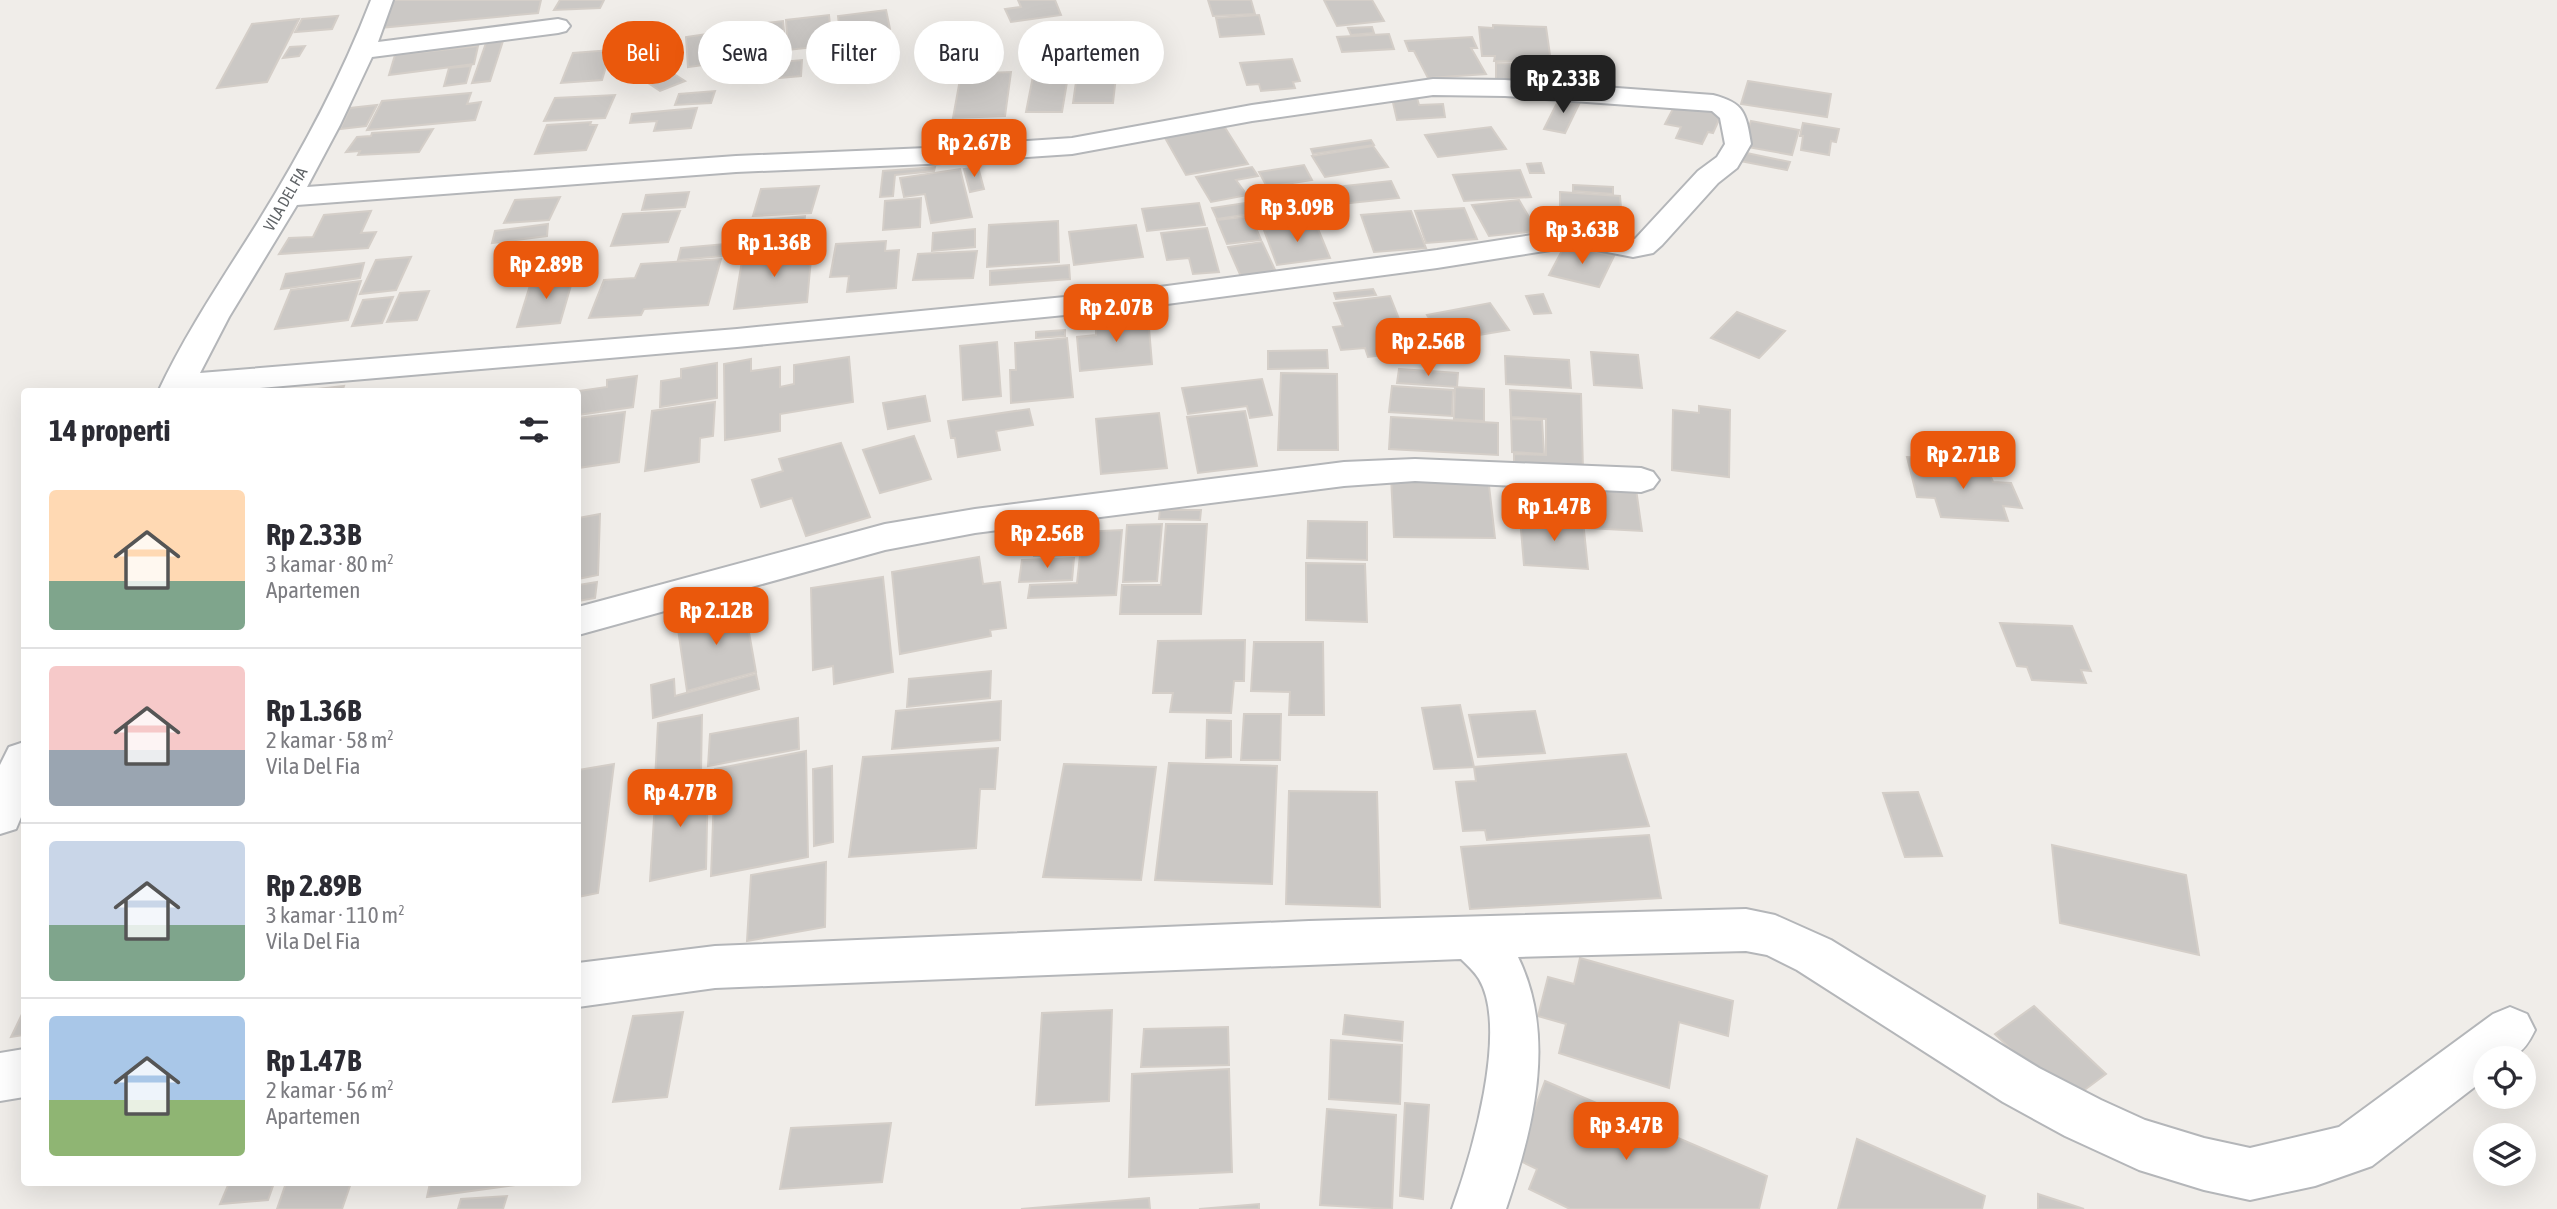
<!DOCTYPE html>
<html lang="id">
<meta charset="utf-8">
<style>
:root{--surface:#fff;--page:#f7f7f7;--text:#2b2b33;--muted:#7c7c81;--line:#e1e1e2;--accent:#ea580c}
body{margin:0;font-family:"Asap Condensed",sans-serif;background:var(--page);color:var(--text);height:100vh;display:flex;flex-direction:column;font-size:26px;white-space:nowrap}
*{box-sizing:border-box;margin:0}
p{font-size:23px;color:var(--muted)}
.icon{flex:none;width:38px;height:38px;fill:none;stroke:currentColor;stroke-width:2;stroke-linecap:round;stroke-linejoin:round}
.map{position:relative;flex:1;overflow:hidden}
.sheet{position:absolute;left:21px;top:388px;width:560px;height:798px;display:flex;flex-direction:column;background:var(--surface);border-radius:7px;box-shadow:0 7px 28px #0002}
.sheet>*{flex:none}
.hud{position:absolute;left:602px;top:21px;width:665px;height:63px;display:flex;gap:14px}
.tools{position:absolute;left:2473px;top:1046px;display:grid;gap:14px}
.tools a{display:grid;place-items:center;width:63px;height:63px;border-radius:50%;background:var(--surface);box-shadow:0 7px 28px #0002;font-size:35px}
.price{position:absolute;translate:-50% -60px;padding:0 16px;border-radius:14px;background:var(--accent);color:#fff;font-size:23px;line-height:46px;filter:drop-shadow(0 2px 4px #0008)}
.price::after{content:'';position:absolute;left:50%;top:42px;width:21px;height:16px;margin-left:-10px;background:inherit;clip-path:polygon(0 0,100% 0,50% 100%)}
.price.on{background:#222;color:#fff}
ul{padding:0;list-style:none}
li{display:flex;align-items:center;gap:21px;height:175px;padding:0 28px}
li+li{border-top:2px solid var(--line)}
li span{display:grid;place-items:center;flex:none;width:196px;height:140px;border-radius:7px;color:#555}
li>.icon{margin-inline-start:auto}
span .icon{width:84px;height:84px;fill:#fffc;stroke-width:1}
li b{font-size:30px}
h2{display:flex;justify-content:space-between;align-items:center;height:84px;padding:0 28px;font-size:30px}
.tag{padding:0 24px;border-radius:32px;background:var(--surface);box-shadow:0 7px 28px #0002;font-size:24px;line-height:63px}
.tag.on{background:var(--accent);color:#fff}
.map>svg:first-child{display:block}
</style>
<div class="map">
<svg width="2557" height="1209" viewBox="0 0 2557 1209">
<rect width="100%" height="100%" fill="#f0ede9"/>
<g fill="#cbc8c5" stroke="#d4cec8" stroke-width="2">
<polygon points="392,0 541,0 538,13 379,28"/>
<polygon points="560,0 604,0 600,8 554,10"/>
<polygon points="1018,0 1055,0 1061,15 1011,22 1005,9 1021,7"/>
<polygon points="1208,0 1251,0 1255,14 1213,16"/>
<polygon points="1324,0 1372,0 1384,21 1337,26"/>
<polygon points="886,10 890,29 840,35 838,16"/>
<polygon points="829,15 832,45 788,50 786,20"/>
<polygon points="1259,15 1264,34 1220,37 1216,18"/>
<polygon points="338,16 332,29 295,32 302,19"/>
<polygon points="299,19 267,82 217,88 252,24"/>
<polygon points="783,21 786,51 744,56 742,26"/>
<polygon points="1493,25 1546,27 1551,62 1494,61 1495,56 1482,56 1479,27 1493,28"/>
<polygon points="1372,27 1374,33 1351,35 1348,28"/>
<polygon points="728,31 733,61 688,67 686,37"/>
<polygon points="1389,34 1394,49 1342,52 1337,37"/>
<polygon points="1472,37 1477,48 1471,48 1486,74 1428,78 1414,51 1409,51 1405,41"/>
<polygon points="503,41 490,81 472,83 486,43"/>
<polygon points="305,46 299,56 283,58 290,47"/>
<polygon points="478,46 474,64 389,75 395,55"/>
<polygon points="611,50 602,80 561,83 573,53"/>
<polygon points="646,56 685,81 660,91 621,65"/>
<polygon points="1292,59 1300,81 1293,82 1295,88 1261,91 1259,84 1247,85 1240,63"/>
<polygon points="802,60 801,76 746,81 747,65"/>
<polygon points="1135,60 1133,76 1116,76 1113,103 1073,103 1079,61"/>
<polygon points="1496,63 1547,65 1548,86 1496,84"/>
<polygon points="471,66 466,83 444,86 449,68"/>
<polygon points="1069,70 1062,112 1026,112 1034,71"/>
<polygon points="1011,72 1005,116 953,118 961,74"/>
<polygon points="1748,81 1831,94 1827,117 1741,104"/>
<polygon points="715,91 711,103 675,105 679,94"/>
<polygon points="471,93 467,104 481,102 475,120 367,130 382,101"/>
<polygon points="1391,94 1416,94 1419,105 1443,104 1445,117 1397,120"/>
<polygon points="615,95 605,118 544,121 555,98"/>
<polygon points="1560,97 1581,100 1565,133 1544,129"/>
<polygon points="377,105 366,126 340,129 350,108"/>
<polygon points="1675,105 1722,113 1713,133 1708,132 1702,144 1676,138 1681,127 1665,124"/>
<polygon points="697,108 691,128 654,131 657,121 630,123 632,114"/>
<polygon points="1751,121 1799,130 1792,155 1742,146"/>
<polygon points="591,122 590,125 597,125 586,150 535,154 547,125"/>
<polygon points="1803,123 1839,129 1836,142 1831,141 1829,155 1801,150 1803,136 1800,136"/>
<polygon points="1224,126 1248,164 1186,175 1164,136"/>
<polygon points="1491,127 1506,149 1438,157 1425,135"/>
<polygon points="433,129 419,152 358,155 360,151 346,152 357,137 371,136 372,133"/>
<polygon points="1371,140 1374,145 1313,154 1311,149"/>
<polygon points="1373,146 1388,167 1325,177 1312,156"/>
<polygon points="1742,152 1790,162 1787,170 1740,161"/>
<polygon points="1541,163 1544,173 1530,173 1527,164"/>
<polygon points="1304,165 1312,180 1267,187 1259,172"/>
<polygon points="935,167 934,171 895,175 893,196 880,197 883,171"/>
<polygon points="978,167 984,189 970,192 964,169"/>
<polygon points="1252,167 1258,176 1236,180 1247,195 1211,202 1196,177"/>
<polygon points="960,169 972,217 931,223 925,194 904,197 900,178"/>
<polygon points="1520,170 1531,197 1464,201 1453,175"/>
<polygon points="1391,181 1399,198 1341,204 1334,187"/>
<polygon points="1573,185 1613,187 1613,194 1573,191"/>
<polygon points="819,186 811,213 753,216 761,189"/>
<polygon points="689,192 685,207 642,210 646,195"/>
<polygon points="1560,192 1620,196 1622,220 1560,216"/>
<polygon points="1288,193 1301,223 1265,228 1253,198"/>
<polygon points="560,197 549,220 504,223 515,200"/>
<polygon points="921,198 920,227 883,230 885,201"/>
<polygon points="1519,200 1537,231 1489,236 1472,205"/>
<polygon points="1199,203 1205,225 1147,231 1142,209"/>
<polygon points="1245,203 1250,214 1217,219 1212,208"/>
<polygon points="1464,208 1477,239 1426,243 1415,211"/>
<polygon points="371,211 361,233 376,232 368,248 279,254 289,238 313,237 324,215"/>
<polygon points="680,211 668,242 611,246 623,214"/>
<polygon points="1411,211 1426,248 1374,252 1361,215"/>
<polygon points="805,216 802,246 747,251 752,221"/>
<polygon points="1251,216 1261,240 1227,244 1217,220"/>
<polygon points="1058,221 1059,262 987,267 989,225"/>
<polygon points="548,224 547,236 492,243 495,231"/>
<polygon points="1316,224 1330,258 1277,265 1264,230"/>
<polygon points="1136,225 1143,257 1074,265 1069,232"/>
<polygon points="1207,228 1219,272 1193,274 1189,258 1167,260 1161,233"/>
<polygon points="975,229 975,247 932,251 933,233"/>
<polygon points="886,241 885,251 899,250 896,288 847,292 849,276 830,277 836,244"/>
<polygon points="1262,242 1277,274 1242,279 1228,247"/>
<polygon points="725,244 723,256 678,260 681,248"/>
<polygon points="1565,245 1614,256 1599,287 1549,275"/>
<polygon points="812,248 807,302 734,309 743,255"/>
<polygon points="977,251 973,278 913,280 918,254"/>
<polygon points="411,257 396,290 360,294 376,260"/>
<polygon points="721,259 708,305 644,309 641,315 589,318 604,280 635,278 641,264"/>
<polygon points="364,263 360,278 281,289 286,274"/>
<polygon points="1069,265 1070,279 990,285 990,271"/>
<polygon points="574,275 560,323 517,327 532,279"/>
<polygon points="361,281 348,320 275,329 291,290"/>
<polygon points="1373,289 1376,295 1336,299 1334,293"/>
<polygon points="429,291 417,320 387,322 400,293"/>
<polygon points="1543,294 1551,313 1534,314 1526,296"/>
<polygon points="1390,296 1412,352 1368,357 1365,348 1341,350 1333,327 1343,326 1334,303"/>
<polygon points="393,297 382,323 352,326 363,300"/>
<polygon points="1490,303 1509,330 1443,341 1427,315"/>
<polygon points="1737,312 1785,331 1759,358 1711,338"/>
<polygon points="1148,316 1152,364 1080,371 1077,337 1096,335 1096,319"/>
<polygon points="1065,330 1065,336 1036,338 1036,332"/>
<polygon points="1067,338 1073,397 1011,403 1010,370 1016,370 1015,343"/>
<polygon points="997,342 1001,396 963,400 960,346"/>
<polygon points="1327,350 1328,368 1268,369 1268,351"/>
<polygon points="1591,352 1638,355 1642,388 1594,385"/>
<polygon points="1505,356 1569,360 1571,388 1506,384"/>
<polygon points="849,357 853,402 780,414 780,431 725,440 724,364 751,359 751,371 780,367 780,387 794,384 794,365"/>
<polygon points="717,363 717,398 660,407 661,381 681,378 681,369"/>
<polygon points="1399,369 1458,373 1457,387 1397,383"/>
<polygon points="1281,373 1337,374 1338,450 1278,450"/>
<polygon points="637,376 633,407 578,415 578,392 572,392 607,387 607,380"/>
<polygon points="1262,379 1272,415 1250,418 1247,406 1188,414 1182,388"/>
<polygon points="344,386 342,392 291,392"/>
<polygon points="1392,386 1453,390 1452,416 1389,412"/>
<polygon points="1455,387 1484,389 1484,421 1454,419"/>
<polygon points="1510,390 1581,394 1583,470 1514,466 1514,454 1546,455 1546,419 1511,417"/>
<polygon points="925,396 930,421 888,429 883,403"/>
<polygon points="715,402 713,436 700,438 699,462 645,471 652,411"/>
<polygon points="1699,406 1730,410 1729,477 1672,470 1673,410 1699,413"/>
<polygon points="1029,409 1033,425 996,431 1000,450 958,457 955,438 951,438 948,421"/>
<polygon points="1245,411 1257,466 1198,473 1187,417"/>
<polygon points="625,412 619,462 578,468 578,418"/>
<polygon points="1159,413 1167,468 1101,474 1096,419"/>
<polygon points="1391,417 1498,423 1498,455 1389,449"/>
<polygon points="1511,419 1542,420 1544,454 1512,452"/>
<polygon points="914,436 931,479 880,493 863,450"/>
<polygon points="841,443 870,517 806,536 792,498 761,507 752,480 783,471 779,459"/>
<polygon points="1907,457 1933,459 1935,467 1988,470 1993,482 2011,483 2022,508 2003,506 2008,521 1941,517 1935,498 1917,497"/>
<polygon points="1391,476 1488,477 1495,538 1394,537"/>
<polygon points="1515,483 1636,489 1642,531 1588,528 1587,517 1516,514"/>
<polygon points="1160,510 1201,510 1200,520 1159,519"/>
<polygon points="600,514 598,575 578,579 578,518"/>
<polygon points="1520,518 1583,521 1588,569 1524,565"/>
<polygon points="1308,521 1367,522 1367,560 1307,558"/>
<polygon points="1162,524 1157,581 1123,582 1127,525"/>
<polygon points="1166,524 1207,524 1201,614 1120,614 1122,585 1161,585"/>
<polygon points="1122,530 1116,595 1028,598 1030,585 1077,583 1080,555 1034,556 1036,534"/>
<polygon points="979,557 983,584 1000,582 1006,628 990,630 991,636 900,654 892,572"/>
<polygon points="1074,558 1072,580 1019,582 1022,560"/>
<polygon points="1306,563 1365,564 1367,622 1306,620"/>
<polygon points="883,577 893,672 834,684 833,666 813,670 811,588"/>
<polygon points="597,582 595,598 578,601 578,585"/>
<polygon points="744,604 756,672 687,691 677,622"/>
<polygon points="2000,623 2072,626 2091,671 2081,670 2086,683 2032,680 2027,667 2017,666"/>
<polygon points="1245,640 1244,681 1234,681 1231,713 1170,712 1173,693 1153,693 1158,641"/>
<polygon points="1254,642 1323,642 1324,715 1289,715 1290,692 1251,691"/>
<polygon points="991,671 990,698 907,707 909,679"/>
<polygon points="756,674 759,689 653,718 651,685 674,679 675,696"/>
<polygon points="1001,701 1000,740 892,749 896,711"/>
<polygon points="1460,705 1474,767 1434,769 1422,708"/>
<polygon points="1535,711 1545,753 1478,757 1469,715"/>
<polygon points="1244,714 1281,714 1280,760 1241,760"/>
<polygon points="702,715 701,772 655,781 658,723"/>
<polygon points="798,718 799,749 708,766 710,734"/>
<polygon points="1207,720 1231,721 1231,757 1206,758"/>
<polygon points="998,748 995,789 980,789 976,848 849,857 863,757"/>
<polygon points="806,751 808,857 711,876 715,769"/>
<polygon points="1626,754 1649,826 1487,840 1485,830 1463,831 1456,782 1476,781 1474,767"/>
<polygon points="1169,763 1277,766 1272,884 1155,880"/>
<polygon points="614,764 598,893 578,897 578,770"/>
<polygon points="1064,764 1156,767 1141,880 1043,877"/>
<polygon points="832,766 833,842 814,846 813,769"/>
<polygon points="708,777 706,869 650,881 656,787"/>
<polygon points="1289,791 1377,792 1380,907 1286,904"/>
<polygon points="1918,792 1942,856 1905,857 1883,793"/>
<polygon points="1649,835 1661,898 1470,909 1461,847"/>
<polygon points="2052,845 2186,875 2199,955 2060,923"/>
<polygon points="826,862 825,927 747,941 751,875"/>
<polygon points="1580,958 1733,1001 1728,1036 1679,1022 1669,1088 1559,1053 1566,1024 1538,1016 1548,977 1574,984"/>
<polygon points="2034,1006 2106,1074 2067,1103 1995,1034"/>
<polygon points="24,1010 24,1035 11,1037"/>
<polygon points="1112,1010 1109,1101 1036,1105 1042,1013"/>
<polygon points="683,1012 667,1097 613,1102 633,1016"/>
<polygon points="1345,1015 1403,1022 1402,1041 1343,1034"/>
<polygon points="1228,1027 1229,1065 1141,1067 1144,1029"/>
<polygon points="1331,1040 1402,1045 1400,1104 1329,1099"/>
<polygon points="1229,1069 1232,1172 1129,1177 1132,1074"/>
<polygon points="1545,1081 1767,1176 1759,1209 1570,1209 1529,1189 1537,1169 1516,1159"/>
<polygon points="1405,1103 1429,1105 1423,1199 1400,1196"/>
<polygon points="1327,1109 1396,1115 1392,1209 1320,1205"/>
<polygon points="891,1123 882,1182 780,1189 791,1128"/>
<polygon points="1857,1139 1985,1196 1982,1209 1838,1209"/>
<polygon points="229,1183 274,1183 268,1200 220,1204"/>
<polygon points="286,1183 351,1183 342,1209 277,1209"/>
<polygon points="430,1183 530,1183 427,1197"/>
<polygon points="2038,1194 2084,1209 2038,1209"/>
<polygon points="507,1196 503,1209 458,1209 461,1199"/>
<polygon points="1149,1198 1150,1209 1021,1209"/>
<polygon points="1259,1204 1259,1209 1199,1209"/>
</g>
<g fill="none" stroke-linecap="round" stroke-linejoin="round">
<g stroke="#b4b6b9" stroke-width="4">
<g id="minor">
<path d="M371,0h22l-15,42 180,-23 8,2 4,5 -4,5 -8,2 -186,24 -32,68 -33,62 429,-31 191,-8 145,-10 180,-33 181,-26 72,1 208,15c32,8 33,19 38,49l-14,24 -19,15 -56,62 -9,8 -20,4 -57,-11 -139,22 -300,40 -400,39 -523,45h-56c28,-60 65,-114 100,-170 44,-71 83,-144 113,-222zM1433,95l72,1 207,15 8,7 5,26 -8,13 -19,14 -63,68 -59,-11 -139,22 -300,40 -400,39 -537,44 29,-56 68,-112 439,-33 191,-8 145,-10 180,-33z"/>
<polygon points="1415,459 1641,468 1653,472 1659,480 1653,488 1641,492 1415,481 1344,486 975,533 885,550 578,635 578,607 885,524 975,509 1344,462"/>
<polygon points="24,742 24,810 16,829 0,834 0,765 9,747"/>
<path d="M1746,909l29,6 56,25 208,128 62,32 44,20 59,18 46,10 89,-21 154,-113 17,-7 17,7 8,16c-13,27 -22,29 -50,29v20l-113,87 -57,20 -65,14 -46,-10 -65,-20 -74,-34 -62,-34 -206,-132 -30,-15 -21,-4 -228,6c39,80 15,172 -12,252h-54c19,-52 57,-180 27,-230 -5,-8 -12,-14 -18,-20l-746,29 -137,19v-44l137,-17 594,-25z"/>
<polygon points="24,1049 24,1097 0,1101 0,1053"/>
</g>
</g>
<use href="#minor" fill="#fff" fill-rule="evenodd"/>
</g>
<g text-anchor="middle" dominant-baseline="central" stroke-width="6" stroke-linejoin="round" paint-order="stroke">
<g font-size="16" fill="#606467" stroke="#fff">
<text transform="translate(285 199) rotate(-60)">VILA DEL FIA</text>
</g>
</g>
</svg>
<div class="tools">
<a><svg class="icon" aria-label="locate" viewBox="0 0 24 24"><circle cx="12" cy="12" r="6"/><path d="M12 2v4M12 18v4M2 12h4M18 12h4"/></svg></a>
<a><svg class="icon" aria-label="layers" viewBox="0 0 24 24"><path d="M12 4l9 5-9 5-9-5zM3 14l9 5 9-5"/></svg></a>
</div>
<b class="price on" style="left:1563px;top:115px">Rp 2.33B</b>
<b class="price" style="left:974px;top:179px">Rp 2.67B</b>
<b class="price" style="left:1297px;top:244px">Rp 3.09B</b>
<b class="price" style="left:1582px;top:266px">Rp 3.63B</b>
<b class="price" style="left:774px;top:279px">Rp 1.36B</b>
<b class="price" style="left:546px;top:301px">Rp 2.89B</b>
<b class="price" style="left:1116px;top:344px">Rp 2.07B</b>
<b class="price" style="left:1428px;top:378px">Rp 2.56B</b>
<b class="price" style="left:1963px;top:491px">Rp 2.71B</b>
<b class="price" style="left:1554px;top:543px">Rp 1.47B</b>
<b class="price" style="left:1047px;top:570px">Rp 2.56B</b>
<b class="price" style="left:716px;top:647px">Rp 2.12B</b>
<b class="price" style="left:680px;top:829px">Rp 4.77B</b>
<b class="price" style="left:1626px;top:1162px">Rp 3.47B</b>
<div class="hud">
<a class="tag on">Beli</a>
<a class="tag">Sewa</a>
<a class="tag">Filter</a>
<a class="tag">Baru</a>
<a class="tag">Apartemen</a>
</div>
<section class="sheet">
<h2>14 properti<svg class="icon" aria-label="filters" viewBox="0 0 24 24"><path d="M4 7h16M4 17h16"/><circle cx="9" cy="7" r="2"/><circle cx="15" cy="17" r="2"/></svg></h2>
<ul>
<li><span style="background:linear-gradient(#ffd9b3 65%,#7fa58c 0)"><svg class="icon" aria-label="home" viewBox="0 0 24 24"><path d="M3 11l9-7 9 7M6 9v11h12V9"/></svg></span><div><b>Rp 2.33B</b><p>3 kamar · 80 m²</p><p>Apartemen</p></div></li>
<li><span style="background:linear-gradient(#f6c9c9 60%,#9aa5b1 0)"><svg class="icon" aria-label="home" viewBox="0 0 24 24"><path d="M3 11l9-7 9 7M6 9v11h12V9"/></svg></span><div><b>Rp 1.36B</b><p>2 kamar · 58 m²</p><p>Vila Del Fia</p></div></li>
<li><span style="background:linear-gradient(#c9d6e8 60%,#7fa58c 0)"><svg class="icon" aria-label="home" viewBox="0 0 24 24"><path d="M3 11l9-7 9 7M6 9v11h12V9"/></svg></span><div><b>Rp 2.89B</b><p>3 kamar · 110 m²</p><p>Vila Del Fia</p></div></li>
<li><span style="background:linear-gradient(#a9c7e8 60%,#8fb573 0)"><svg class="icon" aria-label="home" viewBox="0 0 24 24"><path d="M3 11l9-7 9 7M6 9v11h12V9"/></svg></span><div><b>Rp 1.47B</b><p>2 kamar · 56 m²</p><p>Apartemen</p></div></li>
</ul>
</section>
</div>
